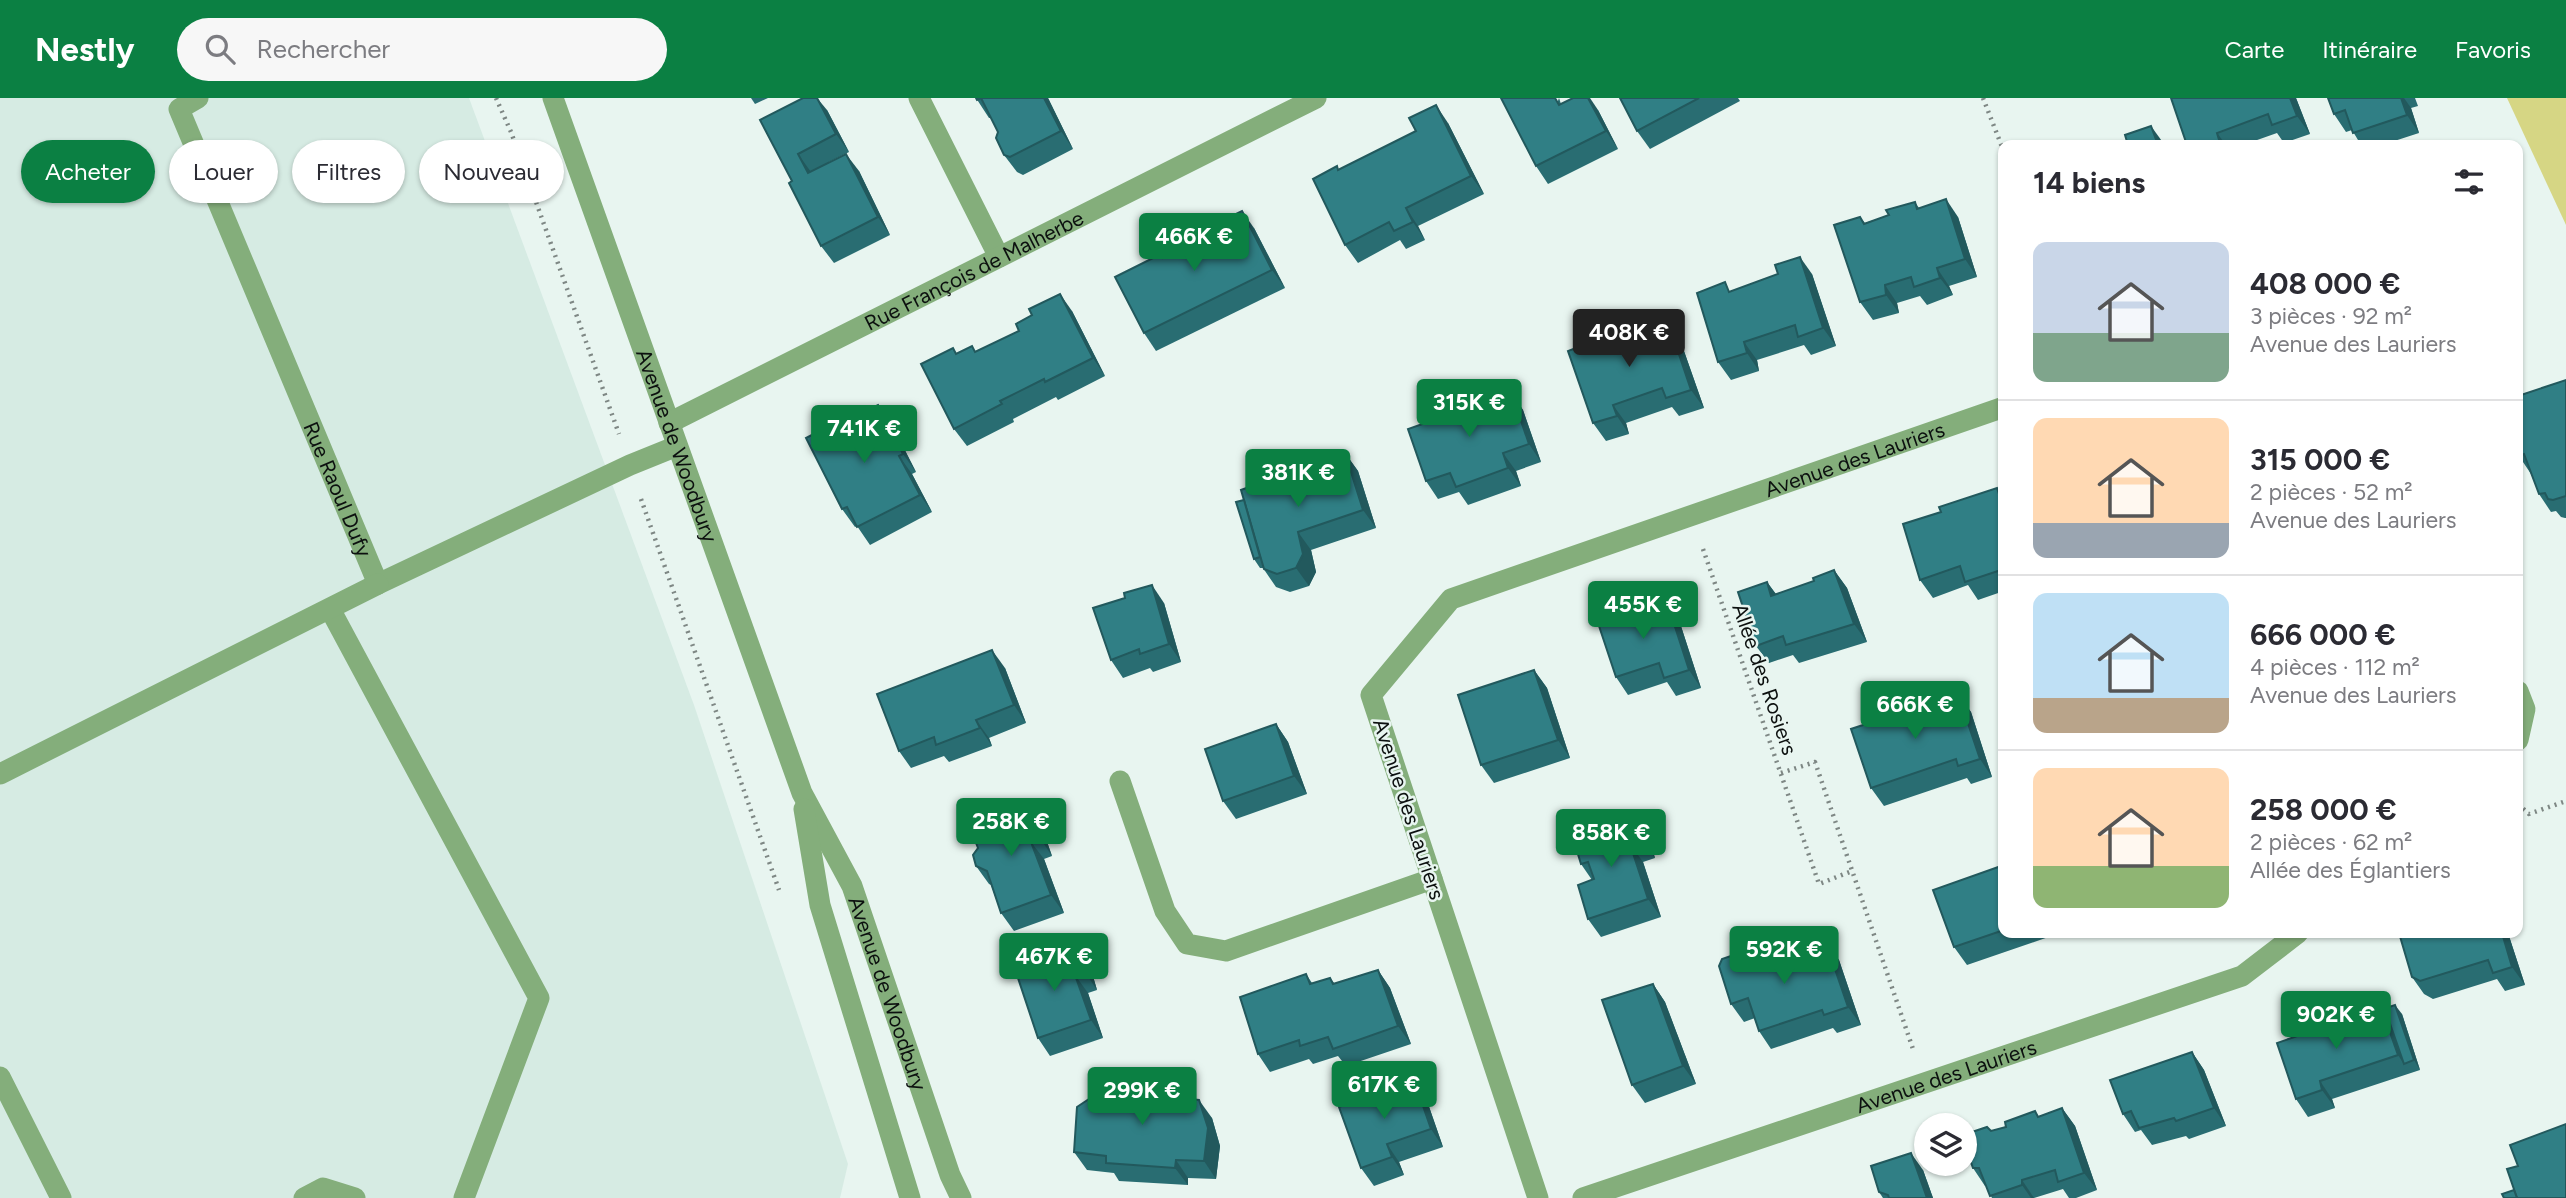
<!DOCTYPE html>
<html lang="fr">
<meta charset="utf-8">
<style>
:root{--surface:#fff;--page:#f7f7f7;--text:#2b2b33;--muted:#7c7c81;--line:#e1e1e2;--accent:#0b8043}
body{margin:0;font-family:Figtree,sans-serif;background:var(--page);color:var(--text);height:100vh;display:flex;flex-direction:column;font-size:26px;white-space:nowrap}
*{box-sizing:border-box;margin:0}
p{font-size:23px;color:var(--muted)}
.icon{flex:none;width:38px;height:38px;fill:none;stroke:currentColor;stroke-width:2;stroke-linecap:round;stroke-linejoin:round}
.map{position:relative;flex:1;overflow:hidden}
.side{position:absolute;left:1998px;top:42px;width:525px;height:798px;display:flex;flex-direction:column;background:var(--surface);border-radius:14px;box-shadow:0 2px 5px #0004}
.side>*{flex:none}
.top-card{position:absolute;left:21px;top:42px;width:665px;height:63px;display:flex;gap:14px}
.controls{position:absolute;left:1914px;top:1015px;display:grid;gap:14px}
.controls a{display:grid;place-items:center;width:63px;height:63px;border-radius:50%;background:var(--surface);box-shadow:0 2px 5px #0004;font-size:35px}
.price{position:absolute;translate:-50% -60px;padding:0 16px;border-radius:7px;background:var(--accent);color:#fff;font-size:23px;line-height:46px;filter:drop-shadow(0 2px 4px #0008)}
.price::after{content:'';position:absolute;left:50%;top:42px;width:21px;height:16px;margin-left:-10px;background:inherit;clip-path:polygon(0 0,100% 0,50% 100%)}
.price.on{background:#222;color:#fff}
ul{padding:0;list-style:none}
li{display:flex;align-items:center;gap:21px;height:175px;padding:0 35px}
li+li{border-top:2px solid var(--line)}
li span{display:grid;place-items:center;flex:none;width:196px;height:140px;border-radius:14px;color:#555}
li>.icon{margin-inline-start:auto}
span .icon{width:84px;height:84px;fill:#fffc;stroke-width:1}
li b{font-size:30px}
h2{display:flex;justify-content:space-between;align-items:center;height:84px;padding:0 35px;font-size:30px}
.chip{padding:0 24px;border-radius:32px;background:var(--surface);box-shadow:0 2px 5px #0004;font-size:24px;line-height:63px}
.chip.on{background:var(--accent);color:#fff}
header{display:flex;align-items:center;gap:42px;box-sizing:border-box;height:98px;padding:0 35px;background:var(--accent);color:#fff}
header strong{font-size:33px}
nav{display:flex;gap:38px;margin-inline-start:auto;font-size:24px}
.search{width:490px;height:63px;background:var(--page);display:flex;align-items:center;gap:18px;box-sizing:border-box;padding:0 24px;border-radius:38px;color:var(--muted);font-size:26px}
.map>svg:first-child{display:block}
</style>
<header>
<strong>Nestly</strong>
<div class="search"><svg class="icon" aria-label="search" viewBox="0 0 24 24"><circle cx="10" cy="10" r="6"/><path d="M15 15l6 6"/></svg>Rechercher</div>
<nav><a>Carte</a><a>Itinéraire</a><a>Favoris</a></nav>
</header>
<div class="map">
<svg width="2566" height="1100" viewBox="0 0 2566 1100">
<rect width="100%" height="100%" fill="#e8f5f0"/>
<polygon fill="#d6ebe3" points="0,0 469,0 694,607 848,1066 840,1100 0,1100"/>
<polygon fill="#d6d684" points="2507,0 2566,0 2566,127"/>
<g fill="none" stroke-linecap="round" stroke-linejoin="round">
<g stroke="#7e8784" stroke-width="4.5" stroke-dasharray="2 5" stroke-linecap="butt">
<polyline points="496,0 511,34 619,336"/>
<polyline points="1983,0 2004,54"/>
<polyline points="641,401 779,792"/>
<polyline points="1703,451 1819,786 1852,773"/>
<polyline points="1781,675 1815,664 1913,951"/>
<polyline points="2518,706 2529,716 2566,703"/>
</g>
<g stroke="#84ae7b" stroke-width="21">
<path id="s1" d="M198,0l-19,11 199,475 252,-119 47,-19"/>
<path id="s2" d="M553,0l249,695 50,93 98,289 11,23"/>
<polyline points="919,0 999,159"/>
<path id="s3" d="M669,325l647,-325"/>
<polyline points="330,511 539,900 464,1100"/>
<polyline points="2518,593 2525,611 2518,642"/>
<polyline points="0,676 378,486"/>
<polyline points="1120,683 1165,813 1187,846 1226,853 1432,781"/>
<polyline points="804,711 820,807 910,1100"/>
<polyline points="0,979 61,1100"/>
<polyline points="304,1100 323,1090 355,1100"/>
<path id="s4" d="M1538,1100l-167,-503 80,-96 553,-192"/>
<path id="s5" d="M1583,1100l659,-222 56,-43"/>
</g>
</g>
<g fill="#296d72">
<polygon points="751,0 768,0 755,6"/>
<polygon points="976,0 1048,0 1073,51 1023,77 1017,74 1004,57 998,34 991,20 989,20"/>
<polygon points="1559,0 1561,6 1598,12 1618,51 1548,86 1536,68"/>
<polygon points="1620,0 1738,0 1740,3 1650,51 1637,33"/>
<polygon points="2296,0 2310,36 2284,45 2277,35 2243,47 2187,47"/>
<polygon points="2328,0 2415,0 2418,8 2411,10 2419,35 2382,47 2361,47 2352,32 2346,34 2334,16"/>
<polygon points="827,12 849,54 829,64 859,73 890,137 834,165 821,148 792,83 760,22"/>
<polygon points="1448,25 1484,96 1418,128 1425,142 1406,151 1400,142 1358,165 1345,147"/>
<polygon points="1915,104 1919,110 1958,119 1977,179 1949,188 1953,197 1927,207 1920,198 1897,205 1899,215 1873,222 1860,204 1860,119 1865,125 1889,117"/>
<polygon points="1254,130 1285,190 1156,253 1144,235 1164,160"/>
<polygon points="1812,176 1836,248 1811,257 1804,247 1757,262 1759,273 1731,282 1718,264 1731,193"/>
<polygon points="1072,213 1105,278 1058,302 1056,299 1013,321 1014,324 967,348 954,331 953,250 957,256 976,254"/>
<polygon points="1666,218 1678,236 1704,310 1679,318 1672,309 1626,325 1629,336 1606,343 1593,325 1596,251 1644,233"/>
<polygon points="2566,282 2566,420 2565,420 2561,419 2556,413 2551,414 2539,396 2531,376 2519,358"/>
<polygon points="1511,294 1523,312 1541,364 1516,373 1521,388 1468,407 1459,394 1438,401 1426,383 1486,304"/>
<polygon points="878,307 891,325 916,374 912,376 932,414 870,447 857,428 855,429 842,411 853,320"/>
<polygon points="1345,355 1358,373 1376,430 1311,452 1316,474 1309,488 1290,494 1276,489 1263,470 1260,470 1254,461"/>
<polygon points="2004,399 2004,493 1978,502 1968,487 1933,500 1920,482"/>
<polygon points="1834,472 1847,490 1867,544 1799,565 1793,557 1769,565 1756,548 1767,484 1776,496 1814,483"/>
<polygon points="1667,504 1679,522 1701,590 1676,598 1667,584 1628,597 1616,579 1626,509 1634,520 1649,515"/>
<polygon points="1164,505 1181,564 1153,574 1150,570 1123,580 1111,562"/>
<polygon points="1005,570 1026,625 989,640 992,648 949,664 944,658 911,670 899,653"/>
<polygon points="1534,572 1547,590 1570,660 1494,685 1481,667"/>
<polygon points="1958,596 1971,614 1992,679 1971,686 1967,680 1884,708 1871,690"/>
<polygon points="1276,626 1288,644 1307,696 1236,721 1223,703"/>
<polygon points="1040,724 1052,758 1044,761 1064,815 1014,833 1001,815 991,787 989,786 976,768"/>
<polygon points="1648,738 1655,760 1643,764 1661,819 1601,839 1588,821 1592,782 1581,766"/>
<polygon points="2004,767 2004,835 2060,835 1967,867 1954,849"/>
<polygon points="2399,835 2508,835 2525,887 2505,893 2497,881 2433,901 2424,896 2412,879"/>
<polygon points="1826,845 1839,862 1861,927 1837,935 1833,930 1771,951 1759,933 1755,920 1744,924 1731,906 1767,869 1803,856"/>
<polygon points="1090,868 1097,892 1088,895 1103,940 1050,958 1038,940 1015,871"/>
<polygon points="1378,872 1390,890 1411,946 1346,968 1338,958 1313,966 1309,961 1270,974 1258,956 1306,876 1312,885 1330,880 1335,886"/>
<polygon points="1653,886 1665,904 1696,986 1645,1005 1632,987"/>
<polygon points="2381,909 2383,911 2402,916 2420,972 2332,1001 2335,1010 2308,1019 2296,1001"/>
<polygon points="2192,954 2204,972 2226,1028 2189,1041 2186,1038 2152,1047 2141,1032 2135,1034 2123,1016"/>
<polygon points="1179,1000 1212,1020 1220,1048 1216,1081 1188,1080 1188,1087 1119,1083 1114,1075 1087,1072 1074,1054"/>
<polygon points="1426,1000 1443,1049 1399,1064 1404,1077 1374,1088 1361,1070"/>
<polygon points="2062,1010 2075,1028 2097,1092 2076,1100 2069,1100 2063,1091 2034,1100 1992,1100 1986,1088 1985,1088 1973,1070 1991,1033 2006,1029 2035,1013 2039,1019"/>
<polygon points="1923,1072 1933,1100 1883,1100 1879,1094"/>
</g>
<g fill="#22595d">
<polygon points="817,0 827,12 849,54 836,36"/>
<polygon points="1044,0 1048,0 1073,51 1061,33"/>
<polygon points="1588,0 1590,0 1598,12 1618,51 1606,33"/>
<polygon points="2290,0 2296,0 2310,36 2297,18"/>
<polygon points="2401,0 2404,0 2411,10 2419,35 2407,17"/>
<polygon points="1436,7 1448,25 1484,96 1471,78"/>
<polygon points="2151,28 2164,46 2164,47 2158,47"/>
<polygon points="2217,35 2226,47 2222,47"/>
<polygon points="798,56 811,74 808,75"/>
<polygon points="846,56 859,73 890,137 878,119"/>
<polygon points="1946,101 1958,119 1977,179 1965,161"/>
<polygon points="1406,110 1418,128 1425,142 1413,124"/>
<polygon points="1242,113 1254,130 1285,190 1272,172"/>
<polygon points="1800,159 1812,176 1836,248 1823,230"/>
<polygon points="1937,170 1949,188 1953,197 1940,180"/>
<polygon points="1885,187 1897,205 1899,215 1886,197"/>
<polygon points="1060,196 1072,213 1105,278 1093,260"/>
<polygon points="1666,218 1678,236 1704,310 1691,292"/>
<polygon points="1744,244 1757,262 1759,273 1747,255"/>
<polygon points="1511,294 1523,312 1541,364 1529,346"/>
<polygon points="878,307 891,325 916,374 903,356"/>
<polygon points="1613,307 1626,325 1629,336 1617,318"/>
<polygon points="1345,355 1358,373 1376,430 1363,412"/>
<polygon points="1503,355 1516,373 1521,388 1508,370"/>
<polygon points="899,358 912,376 932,414 920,397"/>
<polygon points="1997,390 2004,399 2004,411"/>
<polygon points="1298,434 1311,452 1316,474 1309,488 1296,470"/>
<polygon points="1834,472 1847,490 1867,544 1854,526"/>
<polygon points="1767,484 1780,502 1771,498"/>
<polygon points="1152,487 1164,505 1181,564 1169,546"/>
<polygon points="1667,504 1679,522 1701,590 1689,572"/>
<polygon points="992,552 1005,570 1026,625 1014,607"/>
<polygon points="1534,572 1547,590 1570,660 1558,642"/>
<polygon points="1958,596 1971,614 1992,679 1980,661"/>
<polygon points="976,622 989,640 992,648 980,630"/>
<polygon points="1276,626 1288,644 1307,696 1294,678"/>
<polygon points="1027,706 1040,724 1052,758 1040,740"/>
<polygon points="1635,721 1648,738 1655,760 1642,742"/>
<polygon points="1031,744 1044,761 1064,815 1051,797"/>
<polygon points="1630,746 1643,764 1661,819 1648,801"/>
<polygon points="2502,835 2508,835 2525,887 2512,869"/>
<polygon points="1826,845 1839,862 1861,927 1848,909"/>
<polygon points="1754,850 1766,868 1773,889 1761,871"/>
<polygon points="1077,851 1090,868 1097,892 1085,874"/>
<polygon points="1378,872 1390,890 1411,946 1398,928"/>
<polygon points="1075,877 1088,895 1103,940 1091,922"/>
<polygon points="1653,886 1665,904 1696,986 1683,968"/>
<polygon points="2395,907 2402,916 2420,972 2414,962"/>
<polygon points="2381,909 2394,927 2404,966 2398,957"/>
<polygon points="2192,954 2204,972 2226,1028 2214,1010"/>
<polygon points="1414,982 1426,1000 1443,1049 1431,1031"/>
<polygon points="2320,983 2332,1001 2335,1010 2322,992"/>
<polygon points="1170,987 1183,1005 1168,999"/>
<polygon points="1199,1002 1212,1020 1220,1048 1216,1081 1204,1063"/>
<polygon points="2062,1010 2075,1028 2097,1092 2084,1075"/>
<polygon points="1387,1046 1399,1064 1404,1077 1392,1059"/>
<polygon points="1911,1055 1923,1072 1933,1100 1927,1100"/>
<polygon points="1176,1062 1188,1080 1188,1087 1175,1070"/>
<polygon points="2022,1082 2034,1100 2031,1100 2022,1087"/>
</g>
<g fill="#307f85" stroke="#22595d" stroke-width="2">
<polygon points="803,0 817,0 836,36 798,56 808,75 846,56 878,119 821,148 789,85 792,83 760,22"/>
<polygon points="976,0 1044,0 1061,33 1010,59 1004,57 996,40 998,34 981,0 977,2"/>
<polygon points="1501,0 1555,0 1559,7 1573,0 1588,0 1606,33 1536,68"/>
<polygon points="1620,0 1699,0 1637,33"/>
<polygon points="2171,0 2290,0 2297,18 2272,27 2268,16 2217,35 2220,45 2215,47 2187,47"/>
<polygon points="2328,0 2401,0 2407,17 2353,35 2345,12 2334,16"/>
<polygon points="1436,7 1471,78 1406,110 1413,124 1394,133 1389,124 1345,147 1313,81 1337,68 1338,72 1416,33 1409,20"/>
<polygon points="2151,28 2158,47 2128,47 2125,37"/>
<polygon points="1946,101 1965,161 1937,170 1940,180 1914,189 1911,179 1885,187 1886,197 1860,204 1834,127 1860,119 1864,126 1889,117 1886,112 1915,104 1917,111"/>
<polygon points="1242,113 1272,172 1144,235 1115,179 1161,156 1163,160 1187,148 1184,141"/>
<polygon points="1800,159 1823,230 1798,239 1795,227 1744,244 1747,255 1718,264 1697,195 1725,184 1729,194 1778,176 1775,167"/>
<polygon points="1060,196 1093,260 1045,284 1044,281 1000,303 1002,306 954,331 921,266 953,250 956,256 972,248 975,254 1019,233 1016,226 1032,217 1029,211"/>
<polygon points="1666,218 1691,292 1666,300 1662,290 1613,307 1617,318 1593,325 1568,253 1591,244 1595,251 1644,233 1641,227"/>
<polygon points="2566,282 2566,398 2553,402 2548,401 2545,395 2539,396 2524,356 2519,358 2518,298"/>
<polygon points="1511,294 1529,346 1503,355 1508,370 1456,389 1450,375 1426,383 1408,331 1431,323 1430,317 1482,298 1484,304"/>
<polygon points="878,307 903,356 899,358 920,397 857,429 847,409 842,411 806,340 851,317 852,320"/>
<polygon points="1345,355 1363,412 1298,434 1303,456 1296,470 1277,476 1264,471 1241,392"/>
<polygon points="1997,390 2004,411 2004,471 1965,484 1960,468 1920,482 1903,426 1941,414 1939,409"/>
<polygon points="1244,402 1260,459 1254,461 1236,404"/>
<polygon points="1834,472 1854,526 1786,547 1783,538 1756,548 1738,494 1767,484 1771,498 1814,483 1813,480"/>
<polygon points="1152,487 1169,546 1140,556 1139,551 1111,562 1093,510 1125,500 1124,495"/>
<polygon points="1667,504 1689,572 1664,580 1659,565 1616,579 1596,519 1626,509 1630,521 1649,515 1647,510"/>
<polygon points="992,552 1014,607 976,622 980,630 936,647 934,639 899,653 877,596"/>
<polygon points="1534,572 1558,642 1481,667 1458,597"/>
<polygon points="1958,596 1980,661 1958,668 1956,661 1871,690 1851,631"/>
<polygon points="1276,626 1294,678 1223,703 1205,651"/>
<polygon points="1027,706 1040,740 1031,744 1051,797 1001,815 987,773 976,768 973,757 978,750 969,727"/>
<polygon points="1635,721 1642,742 1630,746 1648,801 1588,821 1578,787 1594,781 1588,764 1581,766 1573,740"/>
<polygon points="2004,767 2004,832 1954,849 1933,792"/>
<polygon points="2399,835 2502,835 2512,869 2493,875 2488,862 2420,883 2412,879"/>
<polygon points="1826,845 1848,909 1824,917 1822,912 1759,933 1748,900 1731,906 1719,868 1722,861 1754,850 1761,871 1803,856 1802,853"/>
<polygon points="1077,851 1085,874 1075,877 1091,922 1038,940 1015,871"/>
<polygon points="1378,872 1398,928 1333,951 1328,939 1300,948 1299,942 1258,956 1240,899 1306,876 1310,886 1330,880 1333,886"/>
<polygon points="1653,886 1683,968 1632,987 1602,902"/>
<polygon points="2395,907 2414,962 2404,966 2387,917 2383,911"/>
<polygon points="2381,909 2398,957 2320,983 2322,992 2296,1001 2277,945"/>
<polygon points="2192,954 2214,1010 2176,1023 2174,1020 2139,1030 2131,1013 2123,1016 2110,982"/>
<polygon points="1414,982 1431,1031 1387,1046 1392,1059 1361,1070 1339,1009"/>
<polygon points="1128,985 1170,987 1168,999 1199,1002 1208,1030 1204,1063 1176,1062 1175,1070 1106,1065 1106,1058 1074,1054 1077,1009 1098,995 1126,997"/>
<polygon points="2062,1010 2084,1075 2058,1084 2055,1072 2022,1082 2022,1087 1990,1098 1979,1070 1973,1070 1965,1048 1965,1044 1973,1041 1972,1034 1987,1029 1991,1033 2006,1029 2005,1024 2035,1013 2038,1019"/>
<polygon points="2566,1026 2566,1100 2517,1100 2507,1071 2518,1068 2510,1047"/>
<polygon points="1911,1055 1927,1100 1889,1100 1888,1097 1879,1094 1871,1068"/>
<polygon points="2514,1092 2517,1100 2504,1100 2502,1096"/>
</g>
<g text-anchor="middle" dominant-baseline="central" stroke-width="5" stroke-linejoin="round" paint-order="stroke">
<g font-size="21" fill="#0c100f" stroke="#e8f5f0">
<text stroke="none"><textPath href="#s3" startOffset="341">Rue François de Malherbe</textPath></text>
<text stroke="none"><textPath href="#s2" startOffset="369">Avenue de Woodbury</textPath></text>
<text stroke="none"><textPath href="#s4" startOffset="1082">Avenue des Lauriers</textPath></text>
<text stroke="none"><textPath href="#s1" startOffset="434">Rue Raoul Dufy</textPath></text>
<text transform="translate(1765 581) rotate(71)">Allée des Rosiers</text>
<text transform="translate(1409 711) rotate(72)">Avenue des Lauriers</text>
<text stroke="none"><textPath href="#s2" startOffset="957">Avenue de Woodbury</textPath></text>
<text stroke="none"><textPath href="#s5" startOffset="383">Avenue des Lauriers</textPath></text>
</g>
</g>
</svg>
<div class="controls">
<a><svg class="icon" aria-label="layers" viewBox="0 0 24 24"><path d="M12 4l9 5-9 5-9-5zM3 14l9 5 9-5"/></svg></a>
</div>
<b class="price" style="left:1194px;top:175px">466K €</b>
<b class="price on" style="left:1629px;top:271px">408K €</b>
<b class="price" style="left:1469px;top:341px">315K €</b>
<b class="price" style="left:864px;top:367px">741K €</b>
<b class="price" style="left:1298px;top:411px">381K €</b>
<b class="price" style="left:1643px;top:543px">455K €</b>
<b class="price" style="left:1915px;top:643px">666K €</b>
<b class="price" style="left:1011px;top:760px">258K €</b>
<b class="price" style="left:1611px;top:771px">858K €</b>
<b class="price" style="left:1784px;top:888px">592K €</b>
<b class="price" style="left:1054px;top:895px">467K €</b>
<b class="price" style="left:2336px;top:953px">902K €</b>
<b class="price" style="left:1384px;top:1023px">617K €</b>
<b class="price" style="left:1142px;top:1029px">299K €</b>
<div class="top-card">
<a class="chip on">Acheter</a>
<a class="chip">Louer</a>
<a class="chip">Filtres</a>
<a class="chip">Nouveau</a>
</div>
<section class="side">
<h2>14 biens<svg class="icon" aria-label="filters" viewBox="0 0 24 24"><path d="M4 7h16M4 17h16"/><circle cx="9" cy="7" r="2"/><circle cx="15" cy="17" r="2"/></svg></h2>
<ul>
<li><span style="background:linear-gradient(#c9d6e8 65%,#7fa58c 0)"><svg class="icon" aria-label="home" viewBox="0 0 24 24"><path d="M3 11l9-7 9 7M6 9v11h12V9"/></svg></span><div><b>408 000 €</b><p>3 pièces · 92 m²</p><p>Avenue des Lauriers</p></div></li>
<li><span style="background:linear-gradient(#ffd9b3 75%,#9aa5b1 0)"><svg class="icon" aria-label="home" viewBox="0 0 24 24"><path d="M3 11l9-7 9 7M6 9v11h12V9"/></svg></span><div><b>315 000 €</b><p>2 pièces · 52 m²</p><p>Avenue des Lauriers</p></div></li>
<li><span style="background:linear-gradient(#bfe0f5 75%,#b9a48a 0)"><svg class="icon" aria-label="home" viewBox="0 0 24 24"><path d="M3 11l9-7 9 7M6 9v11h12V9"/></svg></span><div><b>666 000 €</b><p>4 pièces · 112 m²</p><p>Avenue des Lauriers</p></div></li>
<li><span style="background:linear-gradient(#ffd9b3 70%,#8fb573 0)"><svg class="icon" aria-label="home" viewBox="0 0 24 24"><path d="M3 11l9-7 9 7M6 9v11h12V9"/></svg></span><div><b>258 000 €</b><p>2 pièces · 62 m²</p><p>Allée des Églantiers</p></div></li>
</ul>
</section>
</div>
